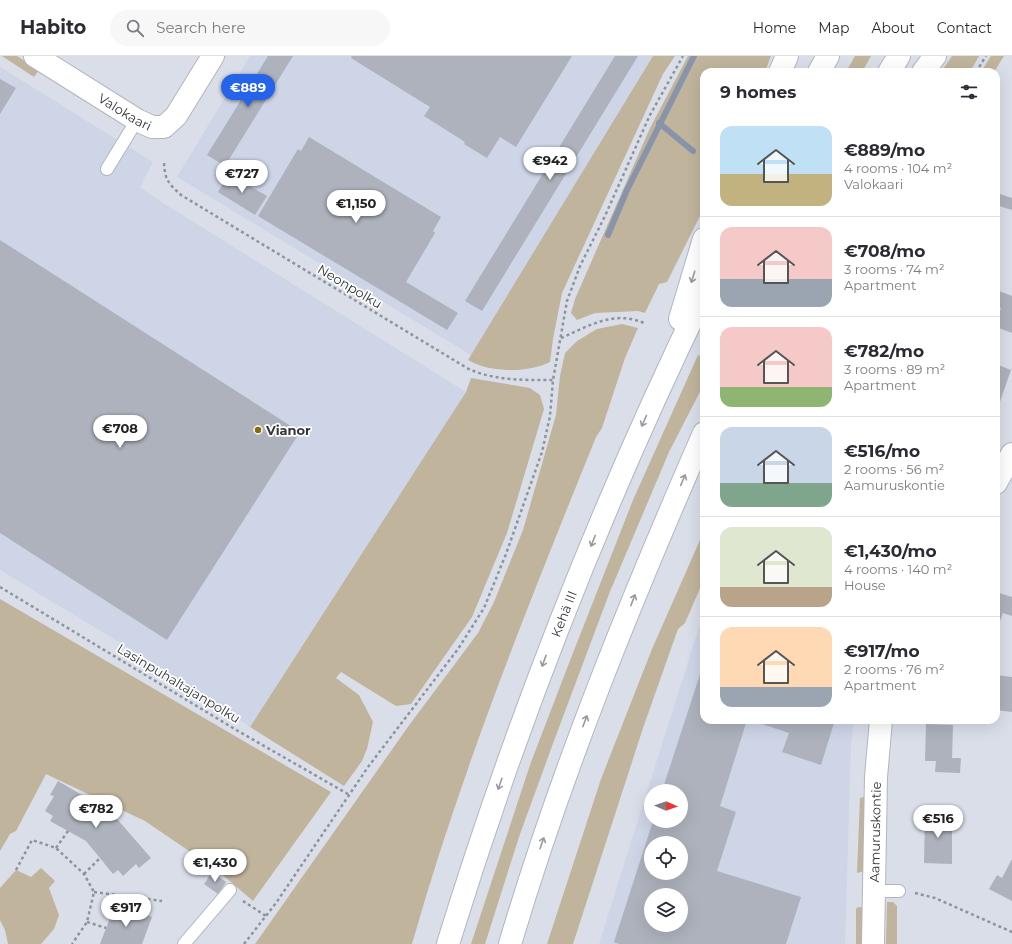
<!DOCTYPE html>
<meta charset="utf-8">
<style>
:root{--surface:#fff;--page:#f7f7f7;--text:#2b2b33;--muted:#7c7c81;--line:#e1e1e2;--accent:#2563eb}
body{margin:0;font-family:Montserrat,sans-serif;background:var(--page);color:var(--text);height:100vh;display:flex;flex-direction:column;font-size:15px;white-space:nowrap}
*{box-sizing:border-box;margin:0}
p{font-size:13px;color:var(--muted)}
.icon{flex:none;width:22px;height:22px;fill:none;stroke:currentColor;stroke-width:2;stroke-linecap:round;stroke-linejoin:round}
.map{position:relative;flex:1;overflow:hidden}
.drawer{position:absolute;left:700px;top:12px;width:300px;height:656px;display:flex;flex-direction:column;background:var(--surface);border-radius:12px;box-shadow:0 4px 16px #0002}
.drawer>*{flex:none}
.needle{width:26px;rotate:92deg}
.buttons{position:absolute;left:644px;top:728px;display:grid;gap:8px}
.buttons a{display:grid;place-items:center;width:44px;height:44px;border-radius:50%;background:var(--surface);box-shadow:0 4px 16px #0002;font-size:20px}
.price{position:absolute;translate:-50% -34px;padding:0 9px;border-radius:14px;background:#fff;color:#222;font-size:13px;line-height:26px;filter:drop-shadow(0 1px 2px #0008)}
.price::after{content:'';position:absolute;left:50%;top:24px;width:12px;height:9px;margin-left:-6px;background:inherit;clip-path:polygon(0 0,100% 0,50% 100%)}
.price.selected{background:var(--accent);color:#fff}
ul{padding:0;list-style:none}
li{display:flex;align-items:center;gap:12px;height:100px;padding:0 20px}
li+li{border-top:1px solid var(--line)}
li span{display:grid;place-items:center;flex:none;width:112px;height:80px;border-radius:12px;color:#555}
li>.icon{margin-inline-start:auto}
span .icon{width:48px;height:48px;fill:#fffc;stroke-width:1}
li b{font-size:17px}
h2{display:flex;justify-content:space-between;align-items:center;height:48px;padding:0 20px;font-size:17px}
header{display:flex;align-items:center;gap:24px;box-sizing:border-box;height:56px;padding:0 20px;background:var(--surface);border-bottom:1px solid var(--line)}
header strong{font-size:19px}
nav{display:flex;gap:22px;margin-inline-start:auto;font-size:14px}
.search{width:280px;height:36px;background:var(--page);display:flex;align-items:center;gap:10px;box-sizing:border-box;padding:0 14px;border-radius:22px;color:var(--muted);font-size:15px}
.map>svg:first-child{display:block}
</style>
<header>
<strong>Habito</strong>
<div class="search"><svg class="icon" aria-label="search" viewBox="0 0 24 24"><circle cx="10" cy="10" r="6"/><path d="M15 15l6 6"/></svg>Search here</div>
<nav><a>Home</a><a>Map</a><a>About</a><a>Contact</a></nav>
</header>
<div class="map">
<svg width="1012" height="888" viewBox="0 0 1012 888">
<rect width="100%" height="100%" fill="#d9dee9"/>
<g fill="#cdd5e7" fill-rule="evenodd">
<polygon points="250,0 663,0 477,306 471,299 177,121"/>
<polygon points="0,11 153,106 140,131 160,145 466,336 250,671 152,606 0,514"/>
<path d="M699,571l5,2v91h150l-3,24 -6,200h-246zM651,735h30v30h-30zM651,787h30v30h-30zM651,839h30v30h-30z"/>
</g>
<g fill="#c0b49c">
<polygon points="2,0 17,0 39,14 34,21"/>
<path d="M653,0h22l-12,18 -101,219 -9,46 -3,23c-21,11 -61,11 -82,-2l3,-5z"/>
<polygon points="688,0 771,0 765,16 704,16 704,152 667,226 659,228 645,257 638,255 595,257 577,264 571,257 575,243 650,72"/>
<polygon points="855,0 871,0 862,16 846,16"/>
<polygon points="952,0 979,0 970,16 941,16"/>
<polygon points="991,0 1004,0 994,16 981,16"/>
<path d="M622,268l16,4 -13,30 -23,70 -6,9c-67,166 -135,334 -184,507h-157l155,-220 68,-91 16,-31 29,-72 33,-115 4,-39 5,-23 12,-12 20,-12z"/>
<polygon points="698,299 704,302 704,328 669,396 609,538 555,682 519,781 485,888 471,888 531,706 571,602 633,444"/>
<polygon points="471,322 530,332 540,339 544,353 507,477 472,561 411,648 396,650 341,616 336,622 359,639 373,666 367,693 362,705 344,730 250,671 466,336"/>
<polygon points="704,475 704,523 685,567 678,573 643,672 573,888 547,888 601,723 652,593"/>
<polygon points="0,543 331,736 253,845 217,814 145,765 46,718 16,775 10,778 0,795"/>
<polygon points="864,741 868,742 864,815 857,817 860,742"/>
<polygon points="41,812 55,825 49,832 59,859 54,873 41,888 8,888 5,874 0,864 0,832 16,814 31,821"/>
<polygon points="887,846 893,846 897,850 897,888 886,888"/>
<polygon points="858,851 865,852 864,888 856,888 856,853"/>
</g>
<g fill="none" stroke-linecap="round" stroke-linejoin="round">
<g stroke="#8994ab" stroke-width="6">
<polyline points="659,67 693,95"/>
<polyline points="608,179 627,134 694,0"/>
</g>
</g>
<g fill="#adb2bd" fill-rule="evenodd">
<polygon points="268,0 293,0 225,110 207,99"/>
<polygon points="352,0 572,0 516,91 500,81 487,102 464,88 465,86 424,60 430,51 351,2"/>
<polygon points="615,0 638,0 482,255 465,245"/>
<polygon points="0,23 16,32 0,58"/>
<polygon points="309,81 441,161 433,175 435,177 406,226 458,257 447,274 258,160 298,93 301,95"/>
<polygon points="229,118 267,140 255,159 218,136"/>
<polygon points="1000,138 1012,142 1012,154 996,149"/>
<polygon points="0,184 300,376 167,584 0,477"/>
<polygon points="999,235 1012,240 1012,277 996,271 996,265 1001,252 996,250"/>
<polygon points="996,308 1011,314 996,357"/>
<polygon points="996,536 1012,541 1012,560 1003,557 997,573"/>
<path d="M704,606v58h43l-27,86 16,6 -19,59 84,26 -15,47h-167l-5,-2 39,-121h28v-30h-19zM651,787h30v30h-30zM651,839h30v30h-30z"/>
<polygon points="996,619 1012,621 1012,656 996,654"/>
<polygon points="750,664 835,664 821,709 782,696 789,677"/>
<polygon points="926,668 953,669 952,702 961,702 960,717 935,716 936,705 925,705"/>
<polygon points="58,725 111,756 151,802 139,812 136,808 123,820 118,814 113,818 86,785 50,765 53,760 45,755 54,740 50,739"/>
<polygon points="952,758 952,808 924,807 925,759"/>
<polygon points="1012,803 1012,845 989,833 997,819 1002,822"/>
<polygon points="212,816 226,826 218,838 204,828"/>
<polygon points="121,853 135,858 136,855 152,861 142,888 100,888 113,854 120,856"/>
</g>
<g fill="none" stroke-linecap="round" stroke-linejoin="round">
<g stroke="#b1b6c1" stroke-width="14">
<g id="lane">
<polyline points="107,113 137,64"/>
<polyline points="875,835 899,835"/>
<polyline points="184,888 230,834"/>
</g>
</g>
<g stroke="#b1b6c1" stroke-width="24">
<g id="street">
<path id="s1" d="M35,0l102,64 15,7h12l12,-11 37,-60"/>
<polyline points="996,427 1012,398"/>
<path id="s2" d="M873,888l3,-167 5,-57"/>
</g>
</g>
<g stroke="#b1b6c1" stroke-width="24">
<g id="highway">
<polyline points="780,16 787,0"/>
<polyline points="819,16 828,0"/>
<polyline points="889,16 899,0"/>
<polyline points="923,16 935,0"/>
<polyline points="680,263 704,183"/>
<path id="s3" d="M448,888c69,-224 154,-440 256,-650"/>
<path d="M510,888c52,-175 121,-344 194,-511"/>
</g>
</g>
<g stroke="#8f939b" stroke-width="2.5" stroke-dasharray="3 3" stroke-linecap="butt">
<polyline points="976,16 986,0"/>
<path d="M164,107c1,17 4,20 17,32l286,173c27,13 56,12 86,12"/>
<path d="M561,282c28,-12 54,-29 85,-14"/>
<polyline points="0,531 238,675 348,738"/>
<polyline points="56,792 68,775"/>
<polyline points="16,814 32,784 56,792 84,818 94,836 87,866 72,888"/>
<polyline points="84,818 100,802"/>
<polyline points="94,836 162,845"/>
<polyline points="915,837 935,842 1012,876"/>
<polyline points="243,845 266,860"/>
<polyline points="87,866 106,872"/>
<polyline points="244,888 276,847 368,711 458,593 484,552 506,498 542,396 550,360 553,324 567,245 580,210 605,160 650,59 683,0"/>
</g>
<use href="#lane" stroke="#fff" stroke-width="12"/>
<use href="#street" stroke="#fff" stroke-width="22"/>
<use href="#highway" stroke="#fff" stroke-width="22"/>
</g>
<defs><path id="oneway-shaft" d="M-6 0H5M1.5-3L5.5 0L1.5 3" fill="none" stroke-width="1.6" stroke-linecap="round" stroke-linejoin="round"/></defs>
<g stroke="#9a9a9c">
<use href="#oneway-shaft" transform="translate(693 221) rotate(107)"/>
<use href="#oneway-shaft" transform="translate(644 365) rotate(114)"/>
<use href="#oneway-shaft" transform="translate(683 424) rotate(-67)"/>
<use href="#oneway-shaft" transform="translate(593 485) rotate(112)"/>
<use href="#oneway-shaft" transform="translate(633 544) rotate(-69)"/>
<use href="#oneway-shaft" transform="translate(544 605) rotate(110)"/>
<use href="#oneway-shaft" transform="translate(585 665) rotate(-69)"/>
<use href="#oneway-shaft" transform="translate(500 728) rotate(109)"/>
<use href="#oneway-shaft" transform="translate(542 787) rotate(-71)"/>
</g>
<circle fill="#8c690b" stroke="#fff" stroke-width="1.5" cx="258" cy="374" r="4"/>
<g text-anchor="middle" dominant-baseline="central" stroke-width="3.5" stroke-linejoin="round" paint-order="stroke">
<g font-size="13" fill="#34363a" stroke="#fff">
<text stroke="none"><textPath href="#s1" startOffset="106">Valokaari</textPath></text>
<text transform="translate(350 230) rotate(31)">Neonpolku</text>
<text stroke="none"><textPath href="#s3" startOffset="350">Kehä III</textPath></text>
<text transform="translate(179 627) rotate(31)">Lasinpuhaltajanpolku</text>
<text stroke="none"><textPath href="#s2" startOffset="112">Aamuruskontie</textPath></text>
</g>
<g font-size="13" font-weight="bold" fill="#34363a" stroke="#fff" text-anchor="start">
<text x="266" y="374">Vianor</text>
</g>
</g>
</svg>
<div class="buttons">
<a><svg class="needle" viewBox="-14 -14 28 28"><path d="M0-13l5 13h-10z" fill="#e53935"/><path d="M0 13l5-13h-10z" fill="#7c7c81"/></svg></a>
<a><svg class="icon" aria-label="locate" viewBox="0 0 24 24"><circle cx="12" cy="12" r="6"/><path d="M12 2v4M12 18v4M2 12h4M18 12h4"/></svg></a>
<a><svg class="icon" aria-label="layers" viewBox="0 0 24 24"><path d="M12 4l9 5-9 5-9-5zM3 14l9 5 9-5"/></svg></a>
</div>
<b class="price selected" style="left:248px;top:52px">€889</b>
<b class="price" style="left:550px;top:125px">€942</b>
<b class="price" style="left:242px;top:138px">€727</b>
<b class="price" style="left:356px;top:168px">€1,150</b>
<b class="price" style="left:120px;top:393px">€708</b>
<b class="price" style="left:96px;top:773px">€782</b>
<b class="price" style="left:938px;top:783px">€516</b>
<b class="price" style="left:215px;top:827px">€1,430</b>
<b class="price" style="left:126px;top:872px">€917</b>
<section class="drawer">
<h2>9 homes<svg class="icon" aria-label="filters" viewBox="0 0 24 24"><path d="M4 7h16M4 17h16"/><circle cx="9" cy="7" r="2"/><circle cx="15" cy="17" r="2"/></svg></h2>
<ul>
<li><span style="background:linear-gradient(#bfe0f5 60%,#c2b280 0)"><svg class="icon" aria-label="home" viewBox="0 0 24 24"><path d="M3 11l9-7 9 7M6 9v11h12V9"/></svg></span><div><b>€889/mo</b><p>4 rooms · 104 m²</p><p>Valokaari</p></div></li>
<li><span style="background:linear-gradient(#f6c9c9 65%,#9aa5b1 0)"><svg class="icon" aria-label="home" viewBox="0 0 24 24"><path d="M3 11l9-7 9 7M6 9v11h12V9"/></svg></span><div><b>€708/mo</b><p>3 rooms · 74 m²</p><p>Apartment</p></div></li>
<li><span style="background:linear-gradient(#f6c9c9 75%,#8fb573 0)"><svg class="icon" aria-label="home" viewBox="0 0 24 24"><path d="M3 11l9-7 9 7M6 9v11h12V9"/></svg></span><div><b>€782/mo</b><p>3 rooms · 89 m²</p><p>Apartment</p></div></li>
<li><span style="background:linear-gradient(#c9d6e8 70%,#7fa58c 0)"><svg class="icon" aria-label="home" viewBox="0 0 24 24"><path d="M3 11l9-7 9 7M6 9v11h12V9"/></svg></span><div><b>€516/mo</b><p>2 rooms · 56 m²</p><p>Aamuruskontie</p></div></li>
<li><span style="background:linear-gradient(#dfe7d0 75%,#b9a48a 0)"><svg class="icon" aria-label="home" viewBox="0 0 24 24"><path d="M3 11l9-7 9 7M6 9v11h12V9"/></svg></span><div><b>€1,430/mo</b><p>4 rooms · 140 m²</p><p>House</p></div></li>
<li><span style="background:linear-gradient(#ffd9b3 75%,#9aa5b1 0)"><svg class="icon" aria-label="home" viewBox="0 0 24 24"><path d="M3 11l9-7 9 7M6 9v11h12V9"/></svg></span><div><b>€917/mo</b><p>2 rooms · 76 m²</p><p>Apartment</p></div></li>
</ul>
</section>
</div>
